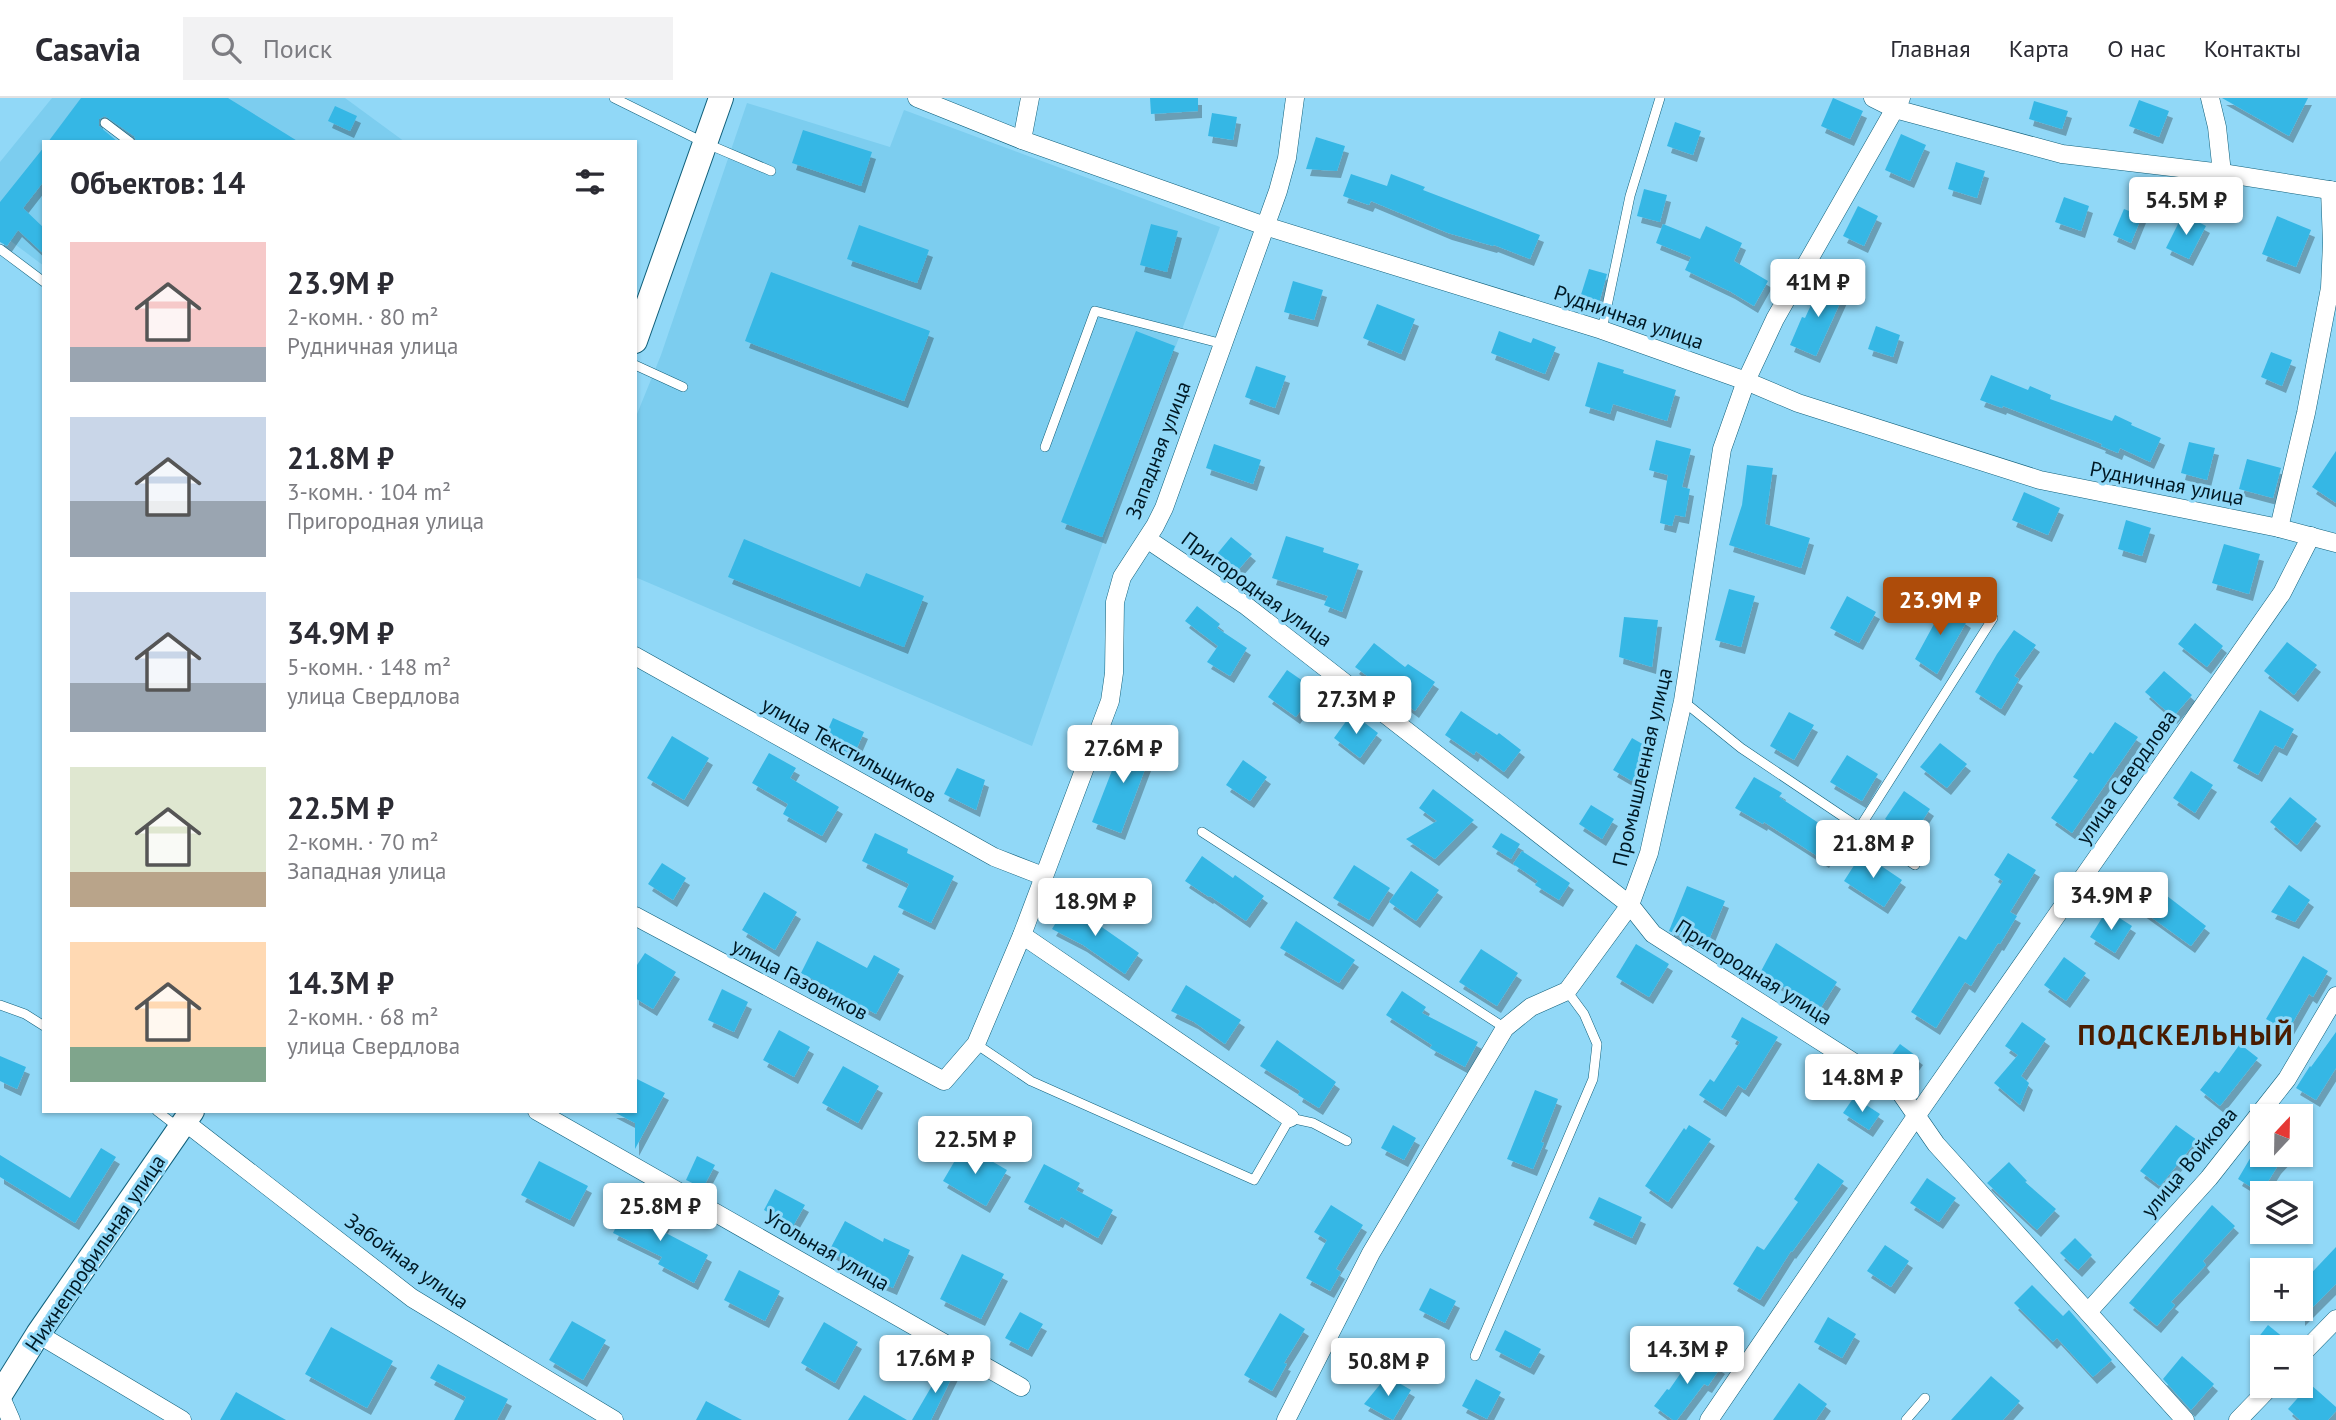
<!DOCTYPE html>
<html lang="ru">
<meta charset="utf-8">
<style>
:root{--surface:#fff;--page:#f2f2f3;--text:#2b2b33;--muted:#7c7c81;--line:#e1e1e2;--accent:#ae4c0a}
body{margin:0;font-family:"PT Sans",sans-serif;background:var(--page);color:var(--text);height:100vh;display:flex;flex-direction:column;font-size:26px;white-space:nowrap}
*{box-sizing:border-box;margin:0}
p{font-size:23px;color:var(--muted)}
.icon{flex:none;width:38px;height:38px;fill:none;stroke:currentColor;stroke-width:2;stroke-linecap:round;stroke-linejoin:round}
.map{position:relative;flex:1;overflow:hidden}
.side{position:absolute;left:42px;top:42px;width:595px;height:973px;display:flex;flex-direction:column;background:var(--surface);border-radius:0px;box-shadow:0 2px 5px #0004}
.side>*{flex:none}
.needle{width:46px;rotate:22deg}
.buttons{position:absolute;left:2250px;top:1006px;display:grid;gap:14px}
.buttons a{display:grid;place-items:center;width:63px;height:63px;border-radius:0px;background:var(--surface);box-shadow:0 2px 5px #0004;font-size:35px}
.price{position:absolute;translate:-50% -60px;padding:0 16px;border-radius:7px;background:#fff;color:#222;font-size:23px;line-height:46px;filter:drop-shadow(0 2px 4px #0008)}
.price::after{content:'';position:absolute;left:50%;top:42px;width:21px;height:16px;margin-left:-10px;background:inherit;clip-path:polygon(0 0,100% 0,50% 100%)}
.price.selected{background:var(--accent);color:#fff}
ul{padding:0;list-style:none}
li{display:flex;align-items:center;gap:21px;height:175px;padding:0 28px}
li span{display:grid;place-items:center;flex:none;width:196px;height:140px;border-radius:0px;color:#555}
li>.icon{margin-inline-start:auto}
span .icon{width:84px;height:84px;fill:#fffc;stroke-width:1}
li b{font-size:30px}
h2{display:flex;justify-content:space-between;align-items:center;height:84px;padding:0 28px;font-size:30px}
header{display:flex;align-items:center;gap:42px;box-sizing:border-box;height:98px;padding:0 35px;background:var(--surface);border-bottom:2px solid var(--line)}
header strong{font-size:33px}
nav{display:flex;gap:38px;margin-inline-start:auto;font-size:24px}
.search{width:490px;height:63px;background:var(--page);display:flex;align-items:center;gap:18px;box-sizing:border-box;padding:0 24px;border-radius:0px;color:var(--muted);font-size:26px}
.map>svg:first-child{display:block}
</style>
<header>
<strong>Casavia</strong>
<div class="search"><svg class="icon" aria-label="search" viewBox="0 0 24 24"><circle cx="10" cy="10" r="6"/><path d="M15 15l6 6"/></svg>Поиск</div>
<nav><a>Главная</a><a>Карта</a><a>О нас</a><a>Контакты</a></nav>
</header>
<div class="map">
<svg width="2336" height="1322" viewBox="0 0 2336 1322">
<defs>
<filter id="shadow"><feDropShadow dx="4" dy="7" stdDeviation="0" flood-color="#0004"/></filter>
</defs>
<rect width="100%" height="100%" fill="#91d8f7"/>
<g fill="#7ccdef">
<polygon points="52,0 345,0 405,44 44,44 44,168 0,135 0,64"/>
<polygon points="747,5 890,49 904,12 1220,129 1102,447 1032,648 635,479 635,321 661,257"/>
</g>
<g fill="#36b7e5" filter="url(#shadow)">
<polygon points="81,0 228,0 299,44 137,44 134,38 105,18 99,21 99,28 118,44 48,44"/>
<polygon points="1150,0 1198,0 1198,13 1151,16"/>
<polygon points="1833,0 1863,13 1850,41 1821,28"/>
<polygon points="2222,0 2308,0 2289,38"/>
<polygon points="2139,2 2169,13 2159,39 2129,28"/>
<polygon points="2034,3 2068,13 2062,31 2029,21"/>
<polygon points="335,8 357,18 350,33 328,23"/>
<polygon points="1212,15 1237,19 1233,42 1208,38"/>
<polygon points="1675,24 1701,33 1693,57 1667,48"/>
<polygon points="803,32 872,54 861,88 792,65"/>
<polygon points="1901,36 1926,47 1910,83 1885,72"/>
<polygon points="1316,39 1345,48 1337,73 1306,71"/>
<polygon points="44,49 44,83 23,110 44,130 44,156 18,132 7,148 0,144 0,104"/>
<polygon points="1956,64 1985,73 1977,100 1948,91"/>
<polygon points="1351,76 1387,88 1391,76 1425,89 1423,92 1540,137 1530,161 1494,147 1493,148 1448,135 1371,103 1369,107 1343,98"/>
<polygon points="1644,91 1667,97 1660,124 1637,118"/>
<polygon points="2064,99 2089,108 2081,133 2055,124"/>
<polygon points="1858,108 1878,118 1864,148 1843,138"/>
<polygon points="2124,111 2142,118 2131,145 2113,137"/>
<polygon points="2183,116 2206,128 2189,161 2166,150"/>
<polygon points="2277,118 2311,132 2296,169 2262,156"/>
<polygon points="1151,126 1178,133 1167,174 1140,167"/>
<polygon points="1663,126 1700,141 1706,128 1742,145 1734,163 1768,183 1754,208 1731,194 1685,172 1691,159 1656,145"/>
<polygon points="859,127 929,152 917,185 847,161"/>
<polygon points="1589,171 1607,176 1598,209 1579,203"/>
<polygon points="771,174 930,233 904,303 745,243"/>
<polygon points="1293,183 1323,192 1314,222 1284,214"/>
<polygon points="1822,183 1845,194 1816,258 1790,247 1802,219 1805,220"/>
<polygon points="1377,206 1415,221 1401,256 1363,240"/>
<polygon points="1876,228 1900,237 1893,259 1868,251"/>
<polygon points="1136,233 1175,248 1102,439 1061,424"/>
<polygon points="1499,233 1531,245 1533,240 1556,249 1545,276 1491,255"/>
<polygon points="2271,254 2292,262 2282,288 2261,279"/>
<polygon points="1598,264 1624,272 1623,275 1676,292 1667,323 1613,306 1610,316 1585,308"/>
<polygon points="1256,268 1286,278 1275,310 1245,299"/>
<polygon points="1991,277 2028,292 2030,288 2051,297 2050,301 2112,323 2115,317 2132,325 2131,327 2161,340 2150,364 2120,350 2118,355 2101,348 2102,346 2003,308 2002,310 1980,302"/>
<polygon points="1656,342 1691,351 1682,389 1690,391 1685,419 1675,417 1672,428 1660,425 1668,377 1649,372"/>
<polygon points="2189,344 2215,350 2207,382 2181,375"/>
<polygon points="1214,346 1261,362 1253,386 1206,370"/>
<polygon points="2336,353 2336,405 2312,389"/>
<polygon points="2247,361 2281,370 2273,400 2239,391"/>
<polygon points="1747,367 1773,370 1765,426 1810,440 1801,470 1729,447 1742,407"/>
<polygon points="2024,394 2060,410 2048,437 2012,422"/>
<polygon points="2126,422 2151,430 2142,458 2118,451"/>
<polygon points="1286,438 1324,450 1323,454 1359,466 1342,514 1324,507 1328,498 1272,480"/>
<polygon points="1231,439 1252,456 1232,479 1212,462"/>
<polygon points="744,441 860,489 866,475 924,498 904,549 728,479"/>
<polygon points="2224,446 2260,456 2249,496 2212,485"/>
<polygon points="1729,491 1755,498 1741,549 1715,542"/>
<polygon points="1847,498 1876,514 1859,545 1830,530"/>
<polygon points="1936,503 1967,523 1937,576 1915,561 1934,526 1929,523"/>
<polygon points="1197,508 1220,526 1217,530 1247,550 1230,578 1207,564 1218,548 1185,523"/>
<polygon points="1624,519 1658,522 1652,569 1619,559"/>
<polygon points="2195,525 2223,548 2207,569 2178,546"/>
<polygon points="2014,532 2036,547 2014,578 2019,581 2001,611 1975,594 1997,556"/>
<polygon points="2287,544 2317,567 2294,597 2264,573"/>
<polygon points="1374,545 1405,569 1408,566 1435,584 1415,613 1355,569"/>
<polygon points="1287,572 1316,592 1296,619 1268,599"/>
<polygon points="2164,573 2192,597 2173,619 2145,594"/>
<polygon points="2260,612 2294,631 2283,651 2275,647 2258,677 2233,663"/>
<polygon points="1461,613 1497,637 1499,635 1521,652 1504,674 1476,653 1474,657 1445,637"/>
<polygon points="1789,614 1814,627 1794,662 1770,648"/>
<polygon points="1352,615 1378,635 1360,660 1334,640"/>
<polygon points="833,620 864,634 853,659 822,645"/>
<polygon points="2115,624 2138,639 2072,735 2051,720 2078,682 2073,679 2090,654 2093,656"/>
<polygon points="672,638 709,660 684,702 647,680"/>
<polygon points="1125,639 1153,650 1121,735 1092,724"/>
<polygon points="1632,640 1651,651 1632,683 1613,672"/>
<polygon points="1940,645 1967,666 1947,690 1920,669"/>
<polygon points="769,655 796,670 790,680 839,709 822,738 783,716 788,706 752,685"/>
<polygon points="1847,657 1878,676 1862,703 1830,684"/>
<polygon points="1243,662 1267,679 1250,703 1226,687"/>
<polygon points="957,670 985,682 976,712 944,696"/>
<polygon points="2191,673 2213,687 2195,715 2173,700"/>
<polygon points="1754,679 1782,695 1779,699 1840,739 1825,763 1764,724 1763,726 1735,710"/>
<polygon points="1433,691 1474,722 1435,761 1406,741 1437,723 1419,710"/>
<polygon points="1904,693 1930,711 1912,739 1885,721"/>
<polygon points="2290,699 2317,721 2297,747 2270,724"/>
<polygon points="1591,707 1614,721 1602,741 1579,726"/>
<polygon points="875,735 908,751 907,755 954,778 931,825 898,809 909,786 862,763"/>
<polygon points="1501,735 1520,746 1511,761 1492,749"/>
<polygon points="1522,753 1570,785 1559,802 1535,787 1538,783 1513,766"/>
<polygon points="1862,755 1902,782 1884,809 1844,783"/>
<polygon points="2008,755 2036,772 2010,814 2017,818 2000,846 1998,845 1971,888 1965,884 1936,930 1911,914 1959,838 1966,842 2003,783 1994,777"/>
<polygon points="1202,758 1233,780 1235,777 1264,798 1246,823 1210,798 1209,799 1185,783"/>
<polygon points="662,765 686,780 673,802 648,786"/>
<polygon points="1354,767 1390,790 1369,822 1333,800"/>
<polygon points="1411,773 1439,792 1416,823 1389,804"/>
<polygon points="2149,784 2206,828 2191,848 2133,806"/>
<polygon points="2289,787 2310,802 2295,824 2271,814"/>
<polygon points="1687,788 1725,803 1706,849 1669,833"/>
<polygon points="764,794 797,814 775,852 742,832"/>
<polygon points="1068,805 1098,823 1096,825 1139,855 1125,876 1083,847 1052,831"/>
<polygon points="2107,812 2132,828 2115,855 2090,839"/>
<polygon points="1296,823 1355,862 1339,885 1280,850"/>
<polygon points="817,843 867,870 874,857 900,871 876,916 801,875"/>
<polygon points="1776,845 1837,884 1820,911 1760,875"/>
<polygon points="1636,846 1669,866 1649,899 1616,879"/>
<polygon points="1481,851 1518,875 1497,908 1459,884"/>
<polygon points="645,855 676,874 653,911 635,900 635,870"/>
<polygon points="2303,858 2328,873 2313,899 2309,896 2288,933 2266,921"/>
<polygon points="2064,859 2086,875 2066,903 2044,887"/>
<polygon points="1186,887 1241,922 1225,946 1194,924 1171,913"/>
<polygon points="722,891 748,904 734,934 708,922"/>
<polygon points="1402,893 1426,909 1422,915 1478,944 1465,969 1430,950 1432,947 1386,917"/>
<polygon points="1742,919 1778,939 1745,992 1738,987 1722,1012 1699,997 1710,981 1714,984 1740,944 1731,939"/>
<polygon points="2022,924 2046,941 2021,978 2029,985 2020,1007 1994,985 2018,957 2005,948"/>
<polygon points="779,932 810,949 794,979 763,962"/>
<polygon points="2336,934 2336,970 2316,1002 2296,990 2310,968 2311,969"/>
<polygon points="1277,942 1336,984 1319,1010 1298,997 1300,993 1260,968"/>
<polygon points="1900,946 1919,960 1905,980 1885,966"/>
<polygon points="2240,946 2258,960 2220,1008 2200,992 2215,973 2219,975"/>
<polygon points="0,958 26,969 17,991 0,983"/>
<polygon points="843,968 879,988 858,1025 822,1005"/>
<polygon points="635,980 665,995 635,1051 635,1025 612,1013 635,1013"/>
<polygon points="1535,992 1558,1001 1541,1044 1544,1045 1533,1071 1507,1061"/>
<polygon points="1854,999 1880,1016 1869,1032 1843,1015"/>
<polygon points="1393,1027 1416,1040 1404,1062 1381,1050"/>
<polygon points="1689,1027 1711,1041 1668,1104 1645,1088 1684,1030 1686,1032"/>
<polygon points="2176,1027 2197,1042 2160,1088 2140,1073"/>
<polygon points="964,1047 1007,1072 986,1108 943,1083"/>
<polygon points="101,1050 116,1059 75,1125 0,1079 0,1057 70,1100"/>
<polygon points="2252,1057 2288,1057 2277,1069 2261,1095 2238,1081"/>
<polygon points="697,1058 715,1067 703,1090 686,1082"/>
<polygon points="539,1063 588,1088 570,1122 521,1097"/>
<polygon points="2009,1064 2027,1083 2025,1084 2056,1111 2037,1132 1987,1085"/>
<polygon points="1818,1065 1844,1083 1792,1154 1791,1153 1760,1202 1733,1186 1757,1148 1764,1152 1798,1104 1794,1101"/>
<polygon points="1044,1066 1080,1085 1076,1092 1113,1112 1098,1140 1061,1119 1059,1123 1024,1104"/>
<polygon points="1927,1080 1956,1100 1939,1124 1910,1105"/>
<polygon points="775,1091 805,1107 793,1128 764,1112"/>
<polygon points="1599,1099 1642,1119 1632,1140 1589,1120"/>
<polygon points="628,1105 666,1124 662,1133 708,1157 694,1185 658,1166 662,1159 613,1135"/>
<polygon points="1331,1107 1363,1127 1336,1171 1341,1174 1330,1193 1306,1180 1327,1142 1314,1134"/>
<polygon points="2212,1107 2235,1128 2203,1163 2206,1167 2171,1204 2175,1207 2157,1228 2129,1205"/>
<polygon points="845,1123 883,1144 884,1140 910,1152 893,1190 867,1179 869,1175 829,1153"/>
<polygon points="2075,1140 2092,1157 2078,1172 2060,1155"/>
<polygon points="1885,1147 1909,1163 1891,1189 1867,1173"/>
<polygon points="2336,1149 2336,1186 2301,1221 2301,1186"/>
<polygon points="962,1156 1004,1176 981,1221 940,1201"/>
<polygon points="739,1172 780,1193 765,1223 724,1202"/>
<polygon points="2032,1187 2063,1218 2069,1212 2112,1262 2093,1279 2057,1240 2053,1244 2014,1205"/>
<polygon points="1430,1190 1456,1203 1445,1225 1419,1212"/>
<polygon points="1020,1214 1043,1226 1028,1252 1005,1240"/>
<polygon points="1280,1215 1305,1231 1284,1265 1287,1266 1272,1293 1244,1277"/>
<polygon points="1828,1219 1856,1236 1842,1260 1814,1244"/>
<polygon points="572,1223 606,1242 583,1282 549,1262"/>
<polygon points="824,1224 858,1244 835,1285 801,1265"/>
<polygon points="2268,1227 2284,1240 2277,1250 2250,1250"/>
<polygon points="331,1229 393,1263 367,1310 305,1276"/>
<polygon points="1505,1232 1541,1251 1530,1270 1495,1252"/>
<polygon points="1696,1253 1721,1269 1708,1288 1704,1286 1677,1322 1673,1322 1654,1308 1667,1291 1669,1292"/>
<polygon points="2182,1258 2214,1286 2191,1312 2163,1281"/>
<polygon points="438,1266 508,1301 497,1322 454,1322 466,1299 430,1280"/>
<polygon points="944,1267 955,1273 931,1322 912,1322"/>
<polygon points="1387,1278 1411,1292 1393,1322 1364,1306"/>
<polygon points="1991,1278 2020,1303 2003,1322 1951,1322"/>
<polygon points="1476,1281 1501,1294 1487,1321 1462,1308"/>
<polygon points="1799,1285 1827,1306 1816,1322 1773,1322"/>
<polygon points="2310,1286 2336,1309 2336,1313 2328,1322 2300,1322 2288,1311"/>
<polygon points="236,1294 286,1322 220,1322"/>
<polygon points="864,1297 907,1322 848,1322"/>
<polygon points="706,1303 742,1322 696,1322"/>
</g>
<g fill="none" stroke-linecap="round" stroke-linejoin="round">
<g stroke="#10607b" stroke-width="10">
<g id="lane">
<polyline points="614,0 705,45 771,73"/>
<polyline points="105,25 130,44"/>
<polyline points="0,151 44,184"/>
<polyline points="1602,232 1630,98 1660,0"/>
<polyline points="635,267 683,289"/>
<polyline points="1045,349 1095,213 1223,246"/>
<polyline points="1683,603 1741,650 1915,767"/>
<polyline points="1860,729 1993,520"/>
<polyline points="1202,734 1505,930"/>
<polyline points="0,907 25,916 44,928"/>
<polyline points="976,946 1031,983 1254,1082 1290,1020 1313,1025 1347,1043"/>
<polyline points="157,1013 179,1030"/>
<polyline points="1475,1258 1593,981 1597,946 1584,916 1567,893"/>
<polyline points="1906,1322 1925,1300"/>
</g>
</g>
<g stroke="#10607b" stroke-width="19">
<g id="street">
<polyline points="917,0 1022,42 1265,128 1602,232 1746,283 1798,305 2040,382 2279,430 2336,445"/>
<polyline points="1873,0 1895,11 2062,56 2222,75 2336,93"/>
<polyline points="2210,0 2217,29 2222,75"/>
<polyline points="1022,42 1030,0"/>
<polyline points="2279,430 2306,315 2330,190 2332,145 2330,92"/>
<polyline points="1147,441 1245,507 1630,807 1653,836 1900,994 1936,1046 2185,1322"/>
<polyline points="635,558 994,759 1043,778"/>
<polyline points="635,818 944,983 976,946 1022,837 1110,603 1114,575 1115,504 1122,479 1155,428 1164,410 1278,93 1287,60 1295,0"/>
<polyline points="1022,837 1290,1020"/>
<polyline points="537,1013 1021,1289"/>
<polyline points="185,1024 412,1200 614,1322"/>
<polyline points="2088,1214 2209,1080 2287,981 2336,898"/>
<polyline points="38,1236 182,1322"/>
<polyline points="2301,1257 2336,1221"/>
<polyline points="0,1297 11,1322"/>
<polyline points="1286,1322 1371,1155 1505,930 1531,909 1567,893 1630,807 1649,755 1683,603 1722,351 1746,283 1775,221 1901,0"/>
<polyline points="1709,1322 1917,1017 2282,495 2311,438"/>
<polyline points="2238,1322 2271,1288"/>
</g>
</g>
<g stroke="#10607b" stroke-width="26">
<g id="secondary">
<polyline points="635,243 721,0"/>
<polyline points="0,1297 38,1236 192,1013"/>
</g>
</g>
<use href="#lane" stroke="#fff" stroke-width="9"/>
<use href="#street" stroke="#fff" stroke-width="18"/>
<use href="#secondary" stroke="#fff" stroke-width="24"/>
</g>
<g text-anchor="middle" dominant-baseline="central" stroke-width="6" stroke-linejoin="round" paint-order="stroke">
<g font-size="21" fill="#001924" stroke="#91d8f7">
<text transform="translate(1629 219) rotate(19)">Рудничная улица</text>
<text transform="translate(1158 352) rotate(-69)">Западная улица</text>
<text transform="translate(2167 385) rotate(11)">Рудничная улица</text>
<text transform="translate(1257 491) rotate(36)">Пригородная улица</text>
<text transform="translate(849 652) rotate(29)">улица Текстильщиков</text>
<text transform="translate(1642 669) rotate(-77)">Промышленная улица</text>
<text transform="translate(2126 679) rotate(-55)">улица Свердлова</text>
<text transform="translate(1754 874) rotate(32)">Пригородная улица</text>
<text transform="translate(800 881) rotate(28)">улица Газовиков</text>
<text transform="translate(2189 1064) rotate(-50)">улица Войкова</text>
<text transform="translate(827 1152) rotate(30)">Угольная улица</text>
<text transform="translate(95 1155) rotate(-56)">Нижнепрофильная улица</text>
<text transform="translate(407 1163) rotate(36)">Забойная улица</text>
</g>
<g font-size="28" font-weight="bold" letter-spacing="2" fill="#4a1c00" stroke="#91d8f7">
<text x="2186" y="936">ПОДСКЕЛЬНЫЙ</text>
</g>
</g>
</svg>
<div class="buttons">
<a><svg class="needle" viewBox="-14 -14 28 28"><path d="M0-13l5 13h-10z" fill="#e53935"/><path d="M0 13l5-13h-10z" fill="#7c7c81"/></svg></a>
<a><svg class="icon" aria-label="layers" viewBox="0 0 24 24"><path d="M12 4l9 5-9 5-9-5zM3 14l9 5 9-5"/></svg></a>
<a>+</a>
<a>−</a>
</div>
<b class="price" style="left:2186px;top:139px">54.5M ₽</b>
<b class="price" style="left:1818px;top:221px">41M ₽</b>
<b class="price selected" style="left:1940px;top:539px">23.9M ₽</b>
<b class="price" style="left:1356px;top:638px">27.3M ₽</b>
<b class="price" style="left:1123px;top:687px">27.6M ₽</b>
<b class="price" style="left:1873px;top:782px">21.8M ₽</b>
<b class="price" style="left:2111px;top:834px">34.9M ₽</b>
<b class="price" style="left:1095px;top:840px">18.9M ₽</b>
<b class="price" style="left:1862px;top:1016px">14.8M ₽</b>
<b class="price" style="left:975px;top:1078px">22.5M ₽</b>
<b class="price" style="left:660px;top:1145px">25.8M ₽</b>
<b class="price" style="left:1687px;top:1288px">14.3M ₽</b>
<b class="price" style="left:935px;top:1297px">17.6M ₽</b>
<b class="price" style="left:1388px;top:1300px">50.8M ₽</b>
<section class="side">
<h2>Объектов: 14<svg class="icon" aria-label="filters" viewBox="0 0 24 24"><path d="M4 7h16M4 17h16"/><circle cx="9" cy="7" r="2"/><circle cx="15" cy="17" r="2"/></svg></h2>
<ul>
<li><span style="background:linear-gradient(#f6c9c9 75%,#9aa5b1 0)"><svg class="icon" aria-label="home" viewBox="0 0 24 24"><path d="M3 11l9-7 9 7M6 9v11h12V9"/></svg></span><div><b>23.9M ₽</b><p>2-комн. · 80 m²</p><p>Рудничная улица</p></div></li>
<li><span style="background:linear-gradient(#c9d6e8 60%,#9aa5b1 0)"><svg class="icon" aria-label="home" viewBox="0 0 24 24"><path d="M3 11l9-7 9 7M6 9v11h12V9"/></svg></span><div><b>21.8M ₽</b><p>3-комн. · 104 m²</p><p>Пригородная улица</p></div></li>
<li><span style="background:linear-gradient(#c9d6e8 65%,#9aa5b1 0)"><svg class="icon" aria-label="home" viewBox="0 0 24 24"><path d="M3 11l9-7 9 7M6 9v11h12V9"/></svg></span><div><b>34.9M ₽</b><p>5-комн. · 148 m²</p><p>улица Свердлова</p></div></li>
<li><span style="background:linear-gradient(#dfe7d0 75%,#b9a48a 0)"><svg class="icon" aria-label="home" viewBox="0 0 24 24"><path d="M3 11l9-7 9 7M6 9v11h12V9"/></svg></span><div><b>22.5M ₽</b><p>2-комн. · 70 m²</p><p>Западная улица</p></div></li>
<li><span style="background:linear-gradient(#ffd9b3 75%,#7fa58c 0)"><svg class="icon" aria-label="home" viewBox="0 0 24 24"><path d="M3 11l9-7 9 7M6 9v11h12V9"/></svg></span><div><b>14.3M ₽</b><p>2-комн. · 68 m²</p><p>улица Свердлова</p></div></li>
</ul>
</section>
</div>
